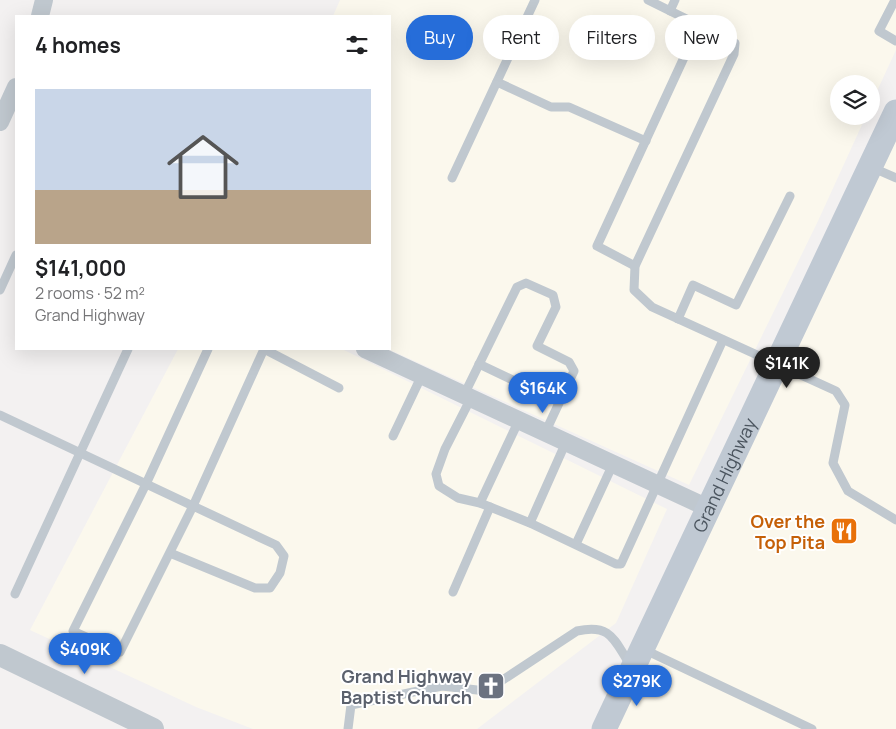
<!DOCTYPE html>
<meta charset="utf-8">
<style>
:root{--surface:#fff;--page:#f6f6f6;--text:#202124;--muted:#757577;--accent:#266dd9}
body{margin:0;font-family:Manrope,sans-serif;background:var(--page);color:var(--text);height:100vh;display:flex;flex-direction:column;font-size:19px;white-space:nowrap}
*{box-sizing:border-box;margin:0}
p{font-size:16px;color:var(--muted)}
.icon{flex:none;width:28px;height:28px;fill:none;stroke:currentColor;stroke-width:2;stroke-linecap:round;stroke-linejoin:round}
.map{position:relative;flex:1;overflow:hidden}
.panel{position:absolute;left:15px;top:15px;width:376px;height:335px;display:flex;flex-direction:column;background:var(--surface);border-radius:0px;box-shadow:0 5px 20px #0002}
.panel>*{flex:none}
.guide{position:absolute;left:406px;top:15px;width:414px;height:45px;display:flex;gap:10px}
.fabs{position:absolute;left:830px;top:75px;display:grid;gap:10px}
.fabs a{display:grid;place-items:center;width:50px;height:50px;border-radius:50%;background:var(--surface);box-shadow:0 5px 20px #0002;font-size:25px}
.price{position:absolute;translate:-50% -42px;padding:0 11px;border-radius:18px;background:var(--accent);color:#fff;font-size:16px;line-height:32px;filter:drop-shadow(0 1px 2px #0008)}
.price::after{content:'';position:absolute;left:50%;top:30px;width:15px;height:11px;margin-left:-8px;background:inherit;clip-path:polygon(0 0,100% 0,50% 100%)}
.price.on{background:#222;color:#fff}
ul{padding:0;list-style:none}
li{display:grid;align-content:center;gap:10px;height:265px;padding:0 20px}
li span{display:grid;place-items:center;height:155px;border-radius:0px;color:#555}
li>.icon{margin-inline-start:auto}
span .icon{width:90px;height:90px;fill:#fffc;stroke-width:1}
li b{font-size:21px}
h2{display:flex;justify-content:space-between;align-items:center;height:60px;padding:0 20px;font-size:21px}
.tag{padding:0 18px;border-radius:22px;background:var(--surface);box-shadow:0 5px 20px #0002;font-size:18px;line-height:45px}
.tag.on{background:var(--accent);color:#fff}
.map>svg:first-child{display:block}
</style>
<div class="map">
<svg width="896" height="729" viewBox="0 0 896 729">
<rect width="100%" height="100%" fill="#f3f1f1"/>
<g fill="#fbf8ed">
<polygon points="340,0 896,0 896,50 871,104 871,84 839,84 839,116 866,116 818,221 689,485 388,349 390,349 390,16 333,16"/>
<polygon points="896,135 896,729 615,729"/>
<polygon points="178,349 342,349 667,509 616,623 477,729 253,729 196,707 30,630"/>
</g>
<g fill="none" stroke-linecap="round" stroke-linejoin="round">
<g stroke="#c0c8cf" stroke-width="9">
<polyline points="648,0 735,43 734,54 635,266 634,290 652,307 836,391 845,405 833,463 848,491 896,520"/>
<polyline points="895,0 879,31 896,41"/>
<polyline points="670,11 675,0"/>
<polyline points="497,82 551,107 569,107 646,141"/>
<polyline points="871,167 896,178"/>
<polyline points="452,178 535,0"/>
<polyline points="635,266 597,246 699,25"/>
<polyline points="0,290 16,255"/>
<polyline points="678,319 693,285 736,305 790,196"/>
<polyline points="264,349 339,388"/>
<polyline points="479,364 559,402"/>
<polyline points="464,395 517,287 526,283 553,295 556,307 537,346 569,362 574,371 545,433"/>
<polyline points="471,398 445,449 436,474 439,486 458,498 480,503 530,523 616,564 621,564 723,340"/>
<polyline points="0,415 193,506 264,349"/>
<polyline points="393,436 422,375"/>
<polyline points="480,503 519,420"/>
<polyline points="530,523 566,442"/>
<polyline points="576,544 613,464"/>
<polyline points="170,553 255,588 270,588 280,573 284,556 276,545 193,506 120,652 73,631 146,484 208,349"/>
<polyline points="453,592 490,507"/>
<polyline points="15,594 128,349"/>
<polyline points="643,649 812,729"/>
<path d="M348,729l3,-24 91,-19 44,5 91,-60c35,-8 37,10 54,35"/>
</g>
<g stroke="#c0c8cf" stroke-width="18">
<polyline points="40,16 44,0"/>
<polyline points="0,122 16,87"/>
<polyline points="365,349 708,508"/>
</g>
<polyline stroke="#c0c8cf" stroke-width="22" points="0,655 153,729"/>
<path stroke="#c0c9d3" stroke-width="25" id="s1" d="M604,729l292,-617"/>
</g>
<defs>
<g id="restaurant-square" transform="scale(1.4375)"><rect x="-9" y="-9" width="18" height="18" rx="4" fill="#e8710a" stroke="#fff"/><path d="M-5-6h1v4h1v-4h1v4h1v-4h1v5L-1.5 .5V6h-2V.5L-5-1ZM5-6V6H3V1.5H1.5Q1.5-4 5-6Z" fill="#fff"/></g>
<g id="church-square" transform="scale(1.4375)"><rect x="-9" y="-9" width="18" height="18" rx="4" fill="#6b7280" stroke="#fff"/><path d="M-1.2-6h2.4v3.5h3.3v2.4h-3.3V6h-2.4V-.1h-3.3v-2.4h3.3Z" fill="#fff"/></g>
</defs>
<g fill-rule="evenodd">
<use href="#restaurant-square" x="844" y="531"/>
<use href="#church-square" x="491" y="686"/>
</g>
<g text-anchor="middle" dominant-baseline="central" stroke-width="4" stroke-linejoin="round" paint-order="stroke">
<g font-size="18" fill="#4a545e" stroke="#fff">
<text stroke="none"><textPath href="#s1" startOffset="281">Grand Highway</textPath></text>
</g>
<g font-size="18" font-weight="bold" fill="#c56008" stroke="#fff" text-anchor="end">
<text x="825" y="521">Over the<tspan x="825" dy="21">Top Pita</tspan></text>
</g>
<g font-size="18" font-weight="bold" fill="#5b616d" stroke="#fff" text-anchor="end">
<text x="472" y="676">Grand Highway<tspan x="472" dy="21">Baptist Church</tspan></text>
</g>
</g>
</svg>
<div class="fabs">
<a><svg class="icon" aria-label="layers" viewBox="0 0 24 24"><path d="M12 4l9 5-9 5-9-5zM3 14l9 5 9-5"/></svg></a>
</div>
<b class="price on" style="left:787px;top:389px">$141K</b>
<b class="price" style="left:543px;top:414px">$164K</b>
<b class="price" style="left:85px;top:675px">$409K</b>
<b class="price" style="left:637px;top:707px">$279K</b>
<div class="guide">
<a class="tag on">Buy</a>
<a class="tag">Rent</a>
<a class="tag">Filters</a>
<a class="tag">New</a>
</div>
<section class="panel">
<h2>4 homes<svg class="icon" aria-label="filters" viewBox="0 0 24 24"><path d="M4 7h16M4 17h16"/><circle cx="9" cy="7" r="2"/><circle cx="15" cy="17" r="2"/></svg></h2>
<ul>
<li><span style="background:linear-gradient(#c9d6e8 65%,#b9a48a 0)"><svg class="icon" aria-label="home" viewBox="0 0 24 24"><path d="M3 11l9-7 9 7M6 9v11h12V9"/></svg></span><div><b>$141,000</b><p>2 rooms · 52 m²</p><p>Grand Highway</p></div></li>
</ul>
</section>
</div>
